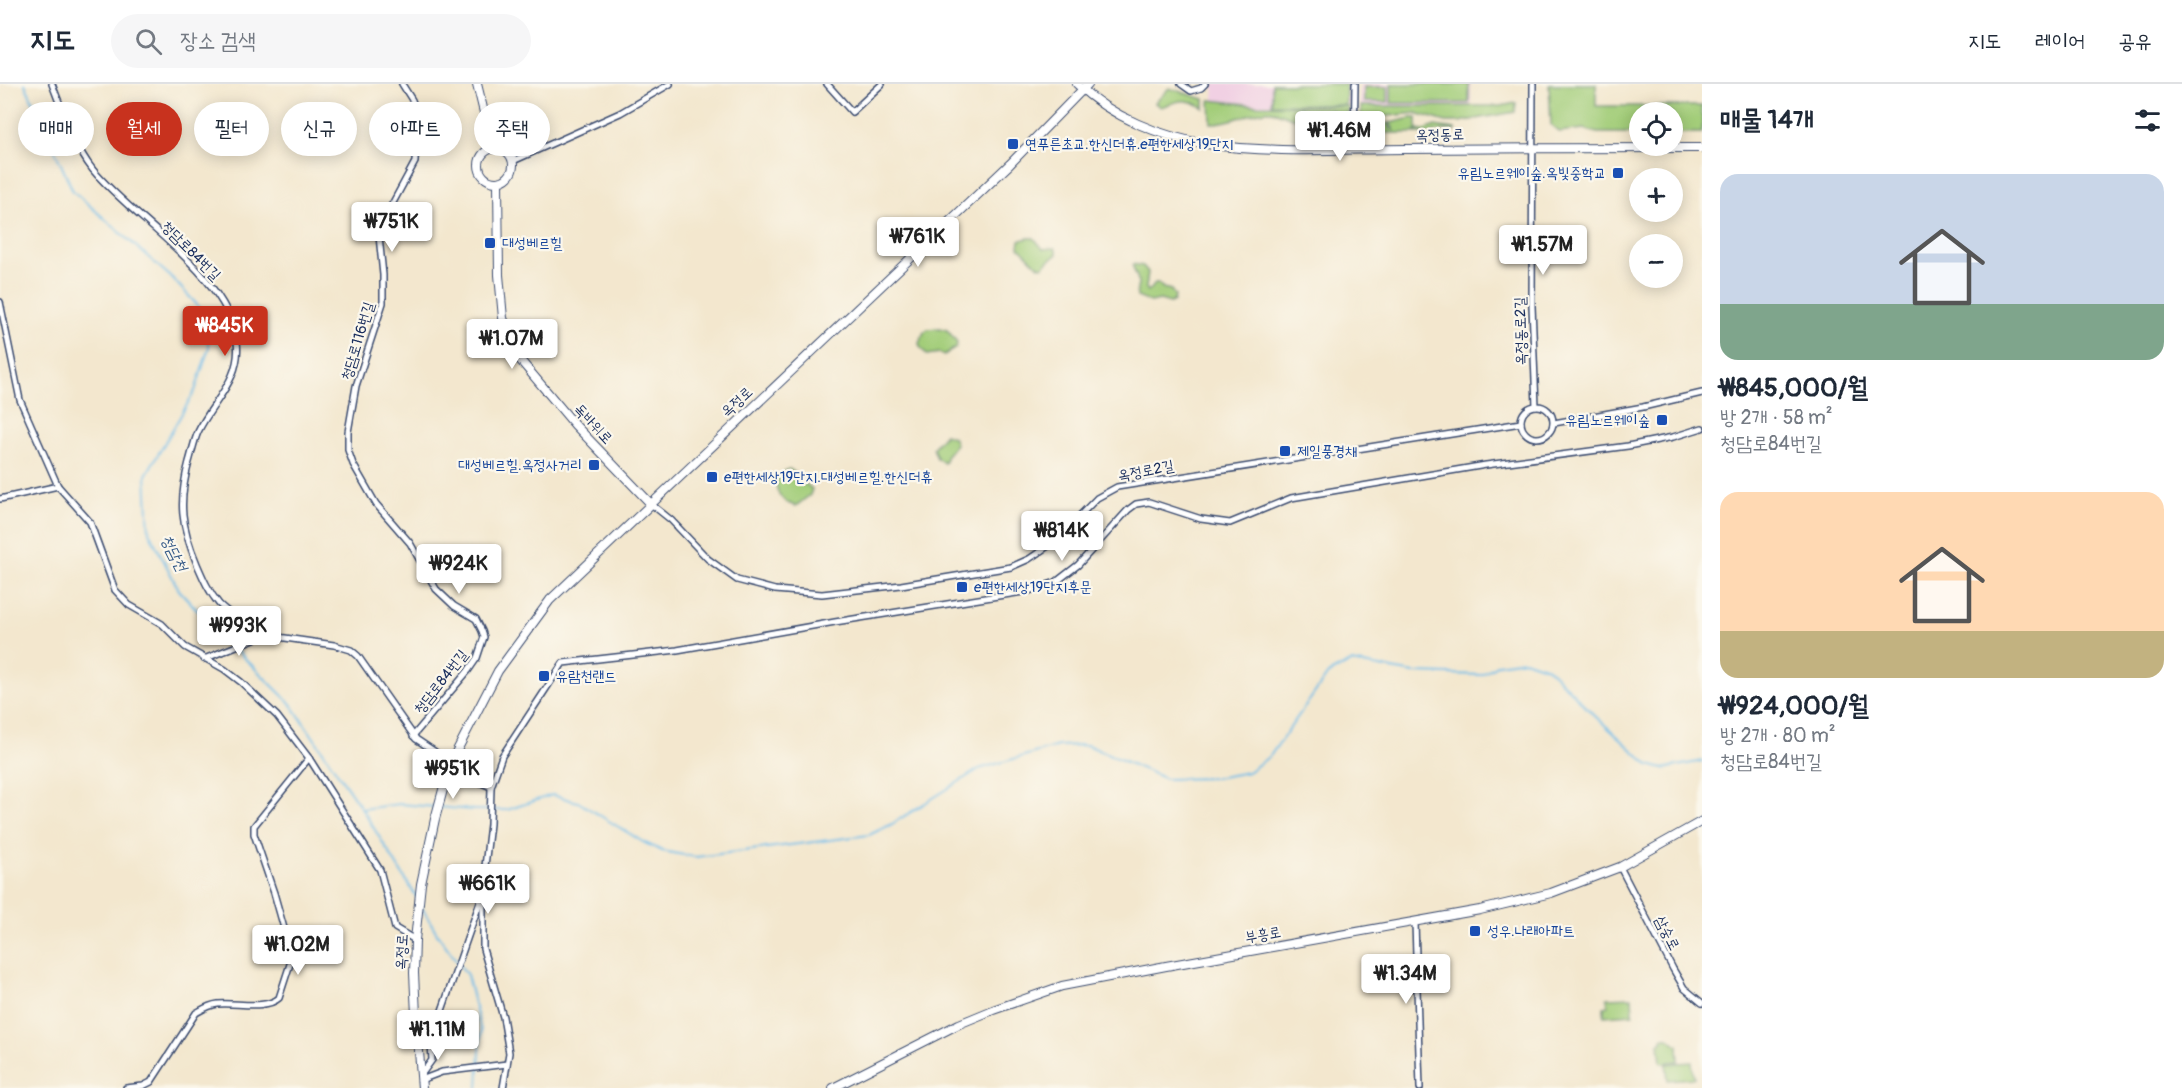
<!DOCTYPE html>
<html lang="ko">
<meta charset="utf-8">
<style>
:root{--surface:#fff;--page:#f6f6f7;--text:#1f2937;--muted:#747a83;--line:#e0e1e3;--accent:#c8321e}
body{margin:0;font-family:Pangolin,"Poor Story",sans-serif;background:var(--page);color:var(--text);height:100vh;display:flex;flex-direction:column;font-size:22px;white-space:nowrap}
*{box-sizing:border-box;margin:0}
p{font-size:20px;color:var(--muted)}
.icon{flex:none;width:33px;height:33px;fill:none;stroke:currentColor;stroke-width:2;stroke-linecap:round;stroke-linejoin:round}
.map{position:relative;flex:1;overflow:hidden}
.panel{display:flex;flex-direction:column;background:var(--surface);width:480px}
.panel>*{flex:none}
.top-card{position:absolute;left:18px;top:18px;width:570px;height:54px;display:flex;gap:12px}
.fabs{position:absolute;left:1629px;top:18px;display:grid;gap:12px}
.fabs a{display:grid;place-items:center;width:54px;height:54px;border-radius:50%;background:var(--surface);box-shadow:0 3px 15px #0003;font-size:30px}
.price{position:absolute;translate:-50% -51px;padding:0 14px;border-radius:6px;background:#fff;color:#222;font-size:20px;line-height:39px;filter:drop-shadow(0 2px 3px #0008)}
.price::after{content:'';position:absolute;left:50%;top:36px;width:18px;height:14px;margin-left:-9px;background:inherit;clip-path:polygon(0 0,100% 0,50% 100%)}
.price.active{background:var(--accent);color:#fff}
ul{padding:0;list-style:none}
li{display:grid;align-content:center;gap:12px;height:318px;padding:0 18px}
li span{display:grid;place-items:center;height:186px;border-radius:18px;color:#555}
li>.icon{margin-inline-start:auto}
span .icon{width:108px;height:108px;fill:#fffc;stroke-width:1}
li b{font-size:26px}
h2{display:flex;justify-content:space-between;align-items:center;height:72px;padding:0 18px;font-size:26px}
.pill{padding:0 21px;border-radius:27px;background:var(--surface);box-shadow:0 3px 15px #0003;font-size:21px;line-height:54px}
.pill.active{background:var(--accent);color:#fff}
header{display:flex;align-items:center;gap:36px;box-sizing:border-box;height:84px;padding:0 30px;background:var(--surface);border-bottom:2px solid var(--line)}
header strong{font-size:28px}
nav{display:flex;gap:33px;margin-inline-start:auto;font-size:21px}
.search{width:420px;height:54px;background:var(--page);display:flex;align-items:center;gap:15px;box-sizing:border-box;padding:0 21px;border-radius:33px;color:var(--muted);font-size:22px}
main{display:flex;flex:1;min-height:0}
.map>svg:first-child{display:block}
</style>
<header>
<strong>지도</strong>
<div class="search"><svg class="icon" aria-label="search" viewBox="0 0 24 24"><circle cx="10" cy="10" r="6"/><path d="M15 15l6 6"/></svg>장소 검색</div>
<nav><a>지도</a><a>레이어</a><a>공유</a></nav>
</header>
<main>
<div class="map">
<svg width="1702" height="1004" viewBox="0 0 1702 1004">
<rect width="100%" height="100%" fill="#fbf7ec"/>
<filter id="ink" filterUnits="userSpaceOnUse"><feTurbulence type="fractalNoise" baseFrequency=".0167" numOctaves="2"/><feDisplacementMap in="SourceGraphic" scale="12" xChannelSelector="R" yChannelSelector="G"/><feConvolveMatrix kernelMatrix="1 2 1 2 8 2 1 2 1" color-interpolation-filters="sRGB"/></filter>
<filter id="wash" filterUnits="userSpaceOnUse"><feTurbulence type="fractalNoise" baseFrequency=".008" numOctaves="4" result="noise"/><feDisplacementMap in="SourceGraphic" scale="24" xChannelSelector="R" yChannelSelector="G"/><feGaussianBlur stdDeviation="1.35" result="paint"/><feColorMatrix in="noise" values="0 0 0 0 0 0 0 0 0 0 0 0 0 0 0 0 0 1.4 0 .05"/><feComposite in="paint" operator="in"/></filter>
<g filter="url(#wash)">
<rect width="100%" height="100%" fill="#f3e7ce"/>
<g fill="#f1d0e3">
<polygon points="1214,0 1351,0 1351,21 1257,20 1214,16"/>
<rect x="1360" y="0" width="111" height="21"/>
</g>
<g fill="#a3cd79" stroke="#5f7e6c" stroke-width="1.5">
<polygon points="1272,0 1346,0 1346,21 1272,20"/>
<rect x="1391" y="0" width="78" height="19"/>
<polygon points="1549,0 1596,0 1596,22 1702,22 1702,49 1673,49 1672,28 1640,28 1639,49 1597,49 1584,45 1559,48 1551,41"/>
<rect x="1364" y="3" width="24" height="15"/>
<path d="M1169,4l35,11v9c-18,-11 -24,-8 -43,-1l-6,-4z"/>
<path d="M1210,16l46,5 92,1v11l-9,-1 -8,-6c-13,1 -20,10 -35,9 -11,-2 -19,-10 -31,-8 -19,3 -35,12 -54,12z"/>
<polygon points="1516,19 1515,28 1459,38 1446,38 1416,29 1369,34 1361,32 1361,22 1501,22"/>
<polygon points="1411,34 1417,34 1417,46 1414,47 1425,46 1435,42 1455,45 1455,47 1444,46 1430,49 1359,49 1359,46 1389,39 1390,44 1394,46 1390,39"/>
<polygon points="1029,154 1034,154 1043,165 1055,164 1057,170 1042,183 1037,181 1019,163 1020,156"/>
<path d="M1133,180l10,2 5,6 -2,16 2,3 4,-3 3,-5h3l5,5 8,2 4,6 -1,5 -4,2 -10,-3 -10,2 -13,-5c-2,-6 1,-8 1,-15 0,-7 -6,-12 -5,-18z"/>
<polygon points="940,244 947,246 957,258 956,264 944,271 940,269 927,271 920,263 919,259 924,248 928,245"/>
<polygon points="945,350 953,353 956,360 947,371 944,379 937,374 933,364"/>
<path d="M789,385c9,4 6,9 11,15h6l6,5 -2,6 -14,11c-19,-4 -29,-27 -7,-37z"/>
<polygon points="1632,913 1633,930 1604,932 1604,923 1608,922 1607,914"/>
<polygon points="1662,954 1668,954 1678,961 1679,977 1661,979 1659,959 1662,958"/>
<polygon points="1692,978 1694,994 1668,996 1666,980"/>
</g>
<g fill="none" stroke-linecap="round" stroke-linejoin="round">
<g stroke="#6ebce8" stroke-width="2">
<polyline points="25,0 73,107 172,194 200,224 209,263 195,307 146,391 149,448 179,506 213,543 291,620 362,725 417,814"/>
<polyline points="362,725 399,720 474,726 507,726 552,711 578,718 643,758 662,767 696,773 869,751 892,740 979,685 1058,662 1087,661 1166,695 1215,694 1248,688 1270,672 1328,590 1351,578 1414,589 1481,591 1498,580 1524,576 1548,584 1595,632 1649,681 1663,685 1702,677"/>
<polyline points="421,822 438,851 467,891 481,947 478,1004"/>
</g>
</g>
</g>
<g filter="url(#ink)">
<g fill="none" stroke-linecap="round" stroke-linejoin="round">
<g stroke="#3b4b6f" stroke-width="8">
<g id="street">
<path d="M52,0c11,28 22,62 41,86 42,51 135,104 144,172 5,37 -25,60 -39,90 -4,9 -6,20 -9,30 -11,40 -8,64 8,102 6,14 12,28 22,40 12,12 30,22 45,31"/>
<polyline points="402,0 412,16 417,30 415,78 389,126 379,152 383,191 383,219 356,302 348,348 348,366 353,380 376,420 410,459 436,505 454,522 476,535 482,547 484,553 477,574 468,587 413,652"/>
<polyline points="827,0 852,28 882,0"/>
<polyline points="1181,0 1191,7 1201,4 1205,0"/>
<polyline points="1533,0 1532,222 1536,322"/>
<polyline points="1354,65 1355,0"/>
<polyline points="513,77 620,29 670,0"/>
<polyline points="0,218 20,316 58,402 90,438 115,506 129,521 162,540 185,563 224,585 241,598 277,632 309,674 380,786 395,844 415,856"/>
<circle cx="1537" cy="338" r="16"/>
<polyline points="1554,339 1643,323 1702,309"/>
<polyline points="0,415 58,402"/>
<polyline points="651,420 671,436 708,475 737,496 775,506 822,510 901,501 1011,483 1029,475 1054,458 1097,414 1117,403 1521,339"/>
<polyline points="204,575 264,551 334,561 351,566 358,572 416,655 434,667 465,692 491,703"/>
<polyline points="1620,783 1673,885 1684,904 1702,919"/>
<polyline points="1415,838 1420,1004"/>
<polyline points="421,991 432,976 431,958 481,815"/>
<polyline points="421,996 442,988 507,980"/>
<path d="M126,1004l17,-2 8,-4 45,-69c7,-4 13,-8 22,-9 17,-2 48,6 61,-6l11,-34 1,-11 -17,-60 -20,-59v-8l55,-68"/>
<polyline points="503,1004 509,969 503,933 483,865 483,799 490,740 491,703 502,672 563,579 677,566 835,538 1029,507 1056,498 1078,481 1128,426 1136,420 1149,418 1201,435 1230,439 1291,414 1486,381 1628,362 1673,353 1702,344"/>
</g>
</g>
<g stroke="#3b4b6f" stroke-width="10">
<g id="secondary">
<polyline points="477,0 493,65"/>
<path d="M1077,0c34,33 84,53 130,60 62,10 137,5 200,5 98,-1 197,-1 295,-1"/>
<circle cx="496" cy="81" r="17"/>
<polyline points="498,98 499,191 503,234 516,271 575,341 651,420"/>
<polyline points="422,1004 416,931 414,889 415,856 421,800 435,735 450,680 498,587 550,516 1010,80 1088,0"/>
<polyline points="833,1004 959,940 993,926 1062,902 1166,882 1480,826 1551,809 1620,783 1702,737"/>
</g>
</g>
<use href="#street" stroke="#fff" stroke-width="5"/>
<use href="#secondary" stroke="#fff" stroke-width="8"/>
</g>
</g>
<g fill="#1a4fb4" stroke="#fbf7ec" stroke-width="2">
<rect x="1007" y="54" width="12" height="12" rx="3"/>
<rect x="1612" y="83" width="12" height="12" rx="3"/>
<rect x="484" y="153" width="12" height="12" rx="3"/>
<rect x="1656" y="330" width="12" height="12" rx="3"/>
<rect x="1279" y="361" width="12" height="12" rx="3"/>
<rect x="588" y="375" width="12" height="12" rx="3"/>
<rect x="706" y="387" width="12" height="12" rx="3"/>
<rect x="956" y="497" width="12" height="12" rx="3"/>
<rect x="538" y="586" width="12" height="12" rx="3"/>
<rect x="1469" y="841" width="12" height="12" rx="3"/>
</g>
<g text-anchor="middle" dominant-baseline="central" stroke-width="4.5" stroke-linejoin="round" paint-order="stroke">
<g font-size="15" fill="#1b2f5e" stroke="#fbf7ec">
<text transform="translate(1440 51) rotate(-1)">옥정동로</text>
<text transform="translate(191 167) rotate(45)">청담로84번길</text>
<text transform="translate(1521 247) rotate(-91)">옥정동로2길</text>
<text transform="translate(358 257) rotate(-73)">청담로116번길</text>
<text transform="translate(737 318) rotate(-43)">옥정로</text>
<text transform="translate(593 340) rotate(47)">독바위로</text>
<text transform="translate(1146 387) rotate(-11)">옥정로2길</text>
<text transform="translate(441 598) rotate(-52)">청담로84번길</text>
<text transform="translate(1667 849) rotate(63)">삼숭로</text>
<text transform="translate(1263 851) rotate(-10)">부흥로</text>
<text transform="translate(402 868) rotate(-87)">옥정로</text>
</g>
<g font-size="15" fill="#164399" stroke="#fbf7ec" text-anchor="start">
<text x="1025" y="60">연푸른초교.한신더휴.e편한세상19단지</text>
<text x="1606" y="89" text-anchor="end">유림노르웨이숲.옥빛중학교</text>
<text x="502" y="159">대성베르힐</text>
<text x="1650" y="336" text-anchor="end">유림노르웨이숲</text>
<text x="1297" y="367">제일풍경채</text>
<text x="582" y="381" text-anchor="end">대성베르힐.옥정사거리</text>
<text x="724" y="393">e편한세상19단지.대성베르힐.한신더휴</text>
<text x="974" y="503">e편한세상19단지후문</text>
<text x="556" y="592">유람천랜드</text>
<text x="1487" y="847">성우.나래아파트</text>
</g>
<g font-size="16" font-style="italic" fill="#345987" stroke="#fbf7ec">
<text transform="translate(174 469) rotate(63)">청담천</text>
</g>
</g>
</svg>
<div class="fabs">
<a><svg class="icon" aria-label="locate" viewBox="0 0 24 24"><circle cx="12" cy="12" r="6"/><path d="M12 2v4M12 18v4M2 12h4M18 12h4"/></svg></a>
<a>+</a>
<a>−</a>
</div>
<b class="price" style="left:1340px;top:78px">₩1.46M</b>
<b class="price" style="left:392px;top:169px">₩751K</b>
<b class="price" style="left:918px;top:184px">₩761K</b>
<b class="price" style="left:1543px;top:192px">₩1.57M</b>
<b class="price active" style="left:225px;top:273px">₩845K</b>
<b class="price" style="left:512px;top:286px">₩1.07M</b>
<b class="price" style="left:1062px;top:478px">₩814K</b>
<b class="price" style="left:459px;top:511px">₩924K</b>
<b class="price" style="left:239px;top:573px">₩993K</b>
<b class="price" style="left:453px;top:716px">₩951K</b>
<b class="price" style="left:488px;top:831px">₩661K</b>
<b class="price" style="left:298px;top:892px">₩1.02M</b>
<b class="price" style="left:1406px;top:921px">₩1.34M</b>
<b class="price" style="left:438px;top:977px">₩1.11M</b>
<div class="top-card">
<a class="pill">매매</a>
<a class="pill active">월세</a>
<a class="pill">필터</a>
<a class="pill">신규</a>
<a class="pill">아파트</a>
<a class="pill">주택</a>
</div>
</div>
<section class="panel">
<h2>매물 14개<svg class="icon" aria-label="filters" viewBox="0 0 24 24"><path d="M4 7h16M4 17h16"/><circle cx="9" cy="7" r="2"/><circle cx="15" cy="17" r="2"/></svg></h2>
<ul>
<li><span style="background:linear-gradient(#c9d6e8 70%,#7fa58c 0)"><svg class="icon" aria-label="home" viewBox="0 0 24 24"><path d="M3 11l9-7 9 7M6 9v11h12V9"/></svg></span><div><b>₩845,000/월</b><p>방 2개 · 58 m²</p><p>청담로84번길</p></div></li>
<li><span style="background:linear-gradient(#ffd9b3 75%,#c2b280 0)"><svg class="icon" aria-label="home" viewBox="0 0 24 24"><path d="M3 11l9-7 9 7M6 9v11h12V9"/></svg></span><div><b>₩924,000/월</b><p>방 2개 · 80 m²</p><p>청담로84번길</p></div></li>
</ul>
</section>
</main>
